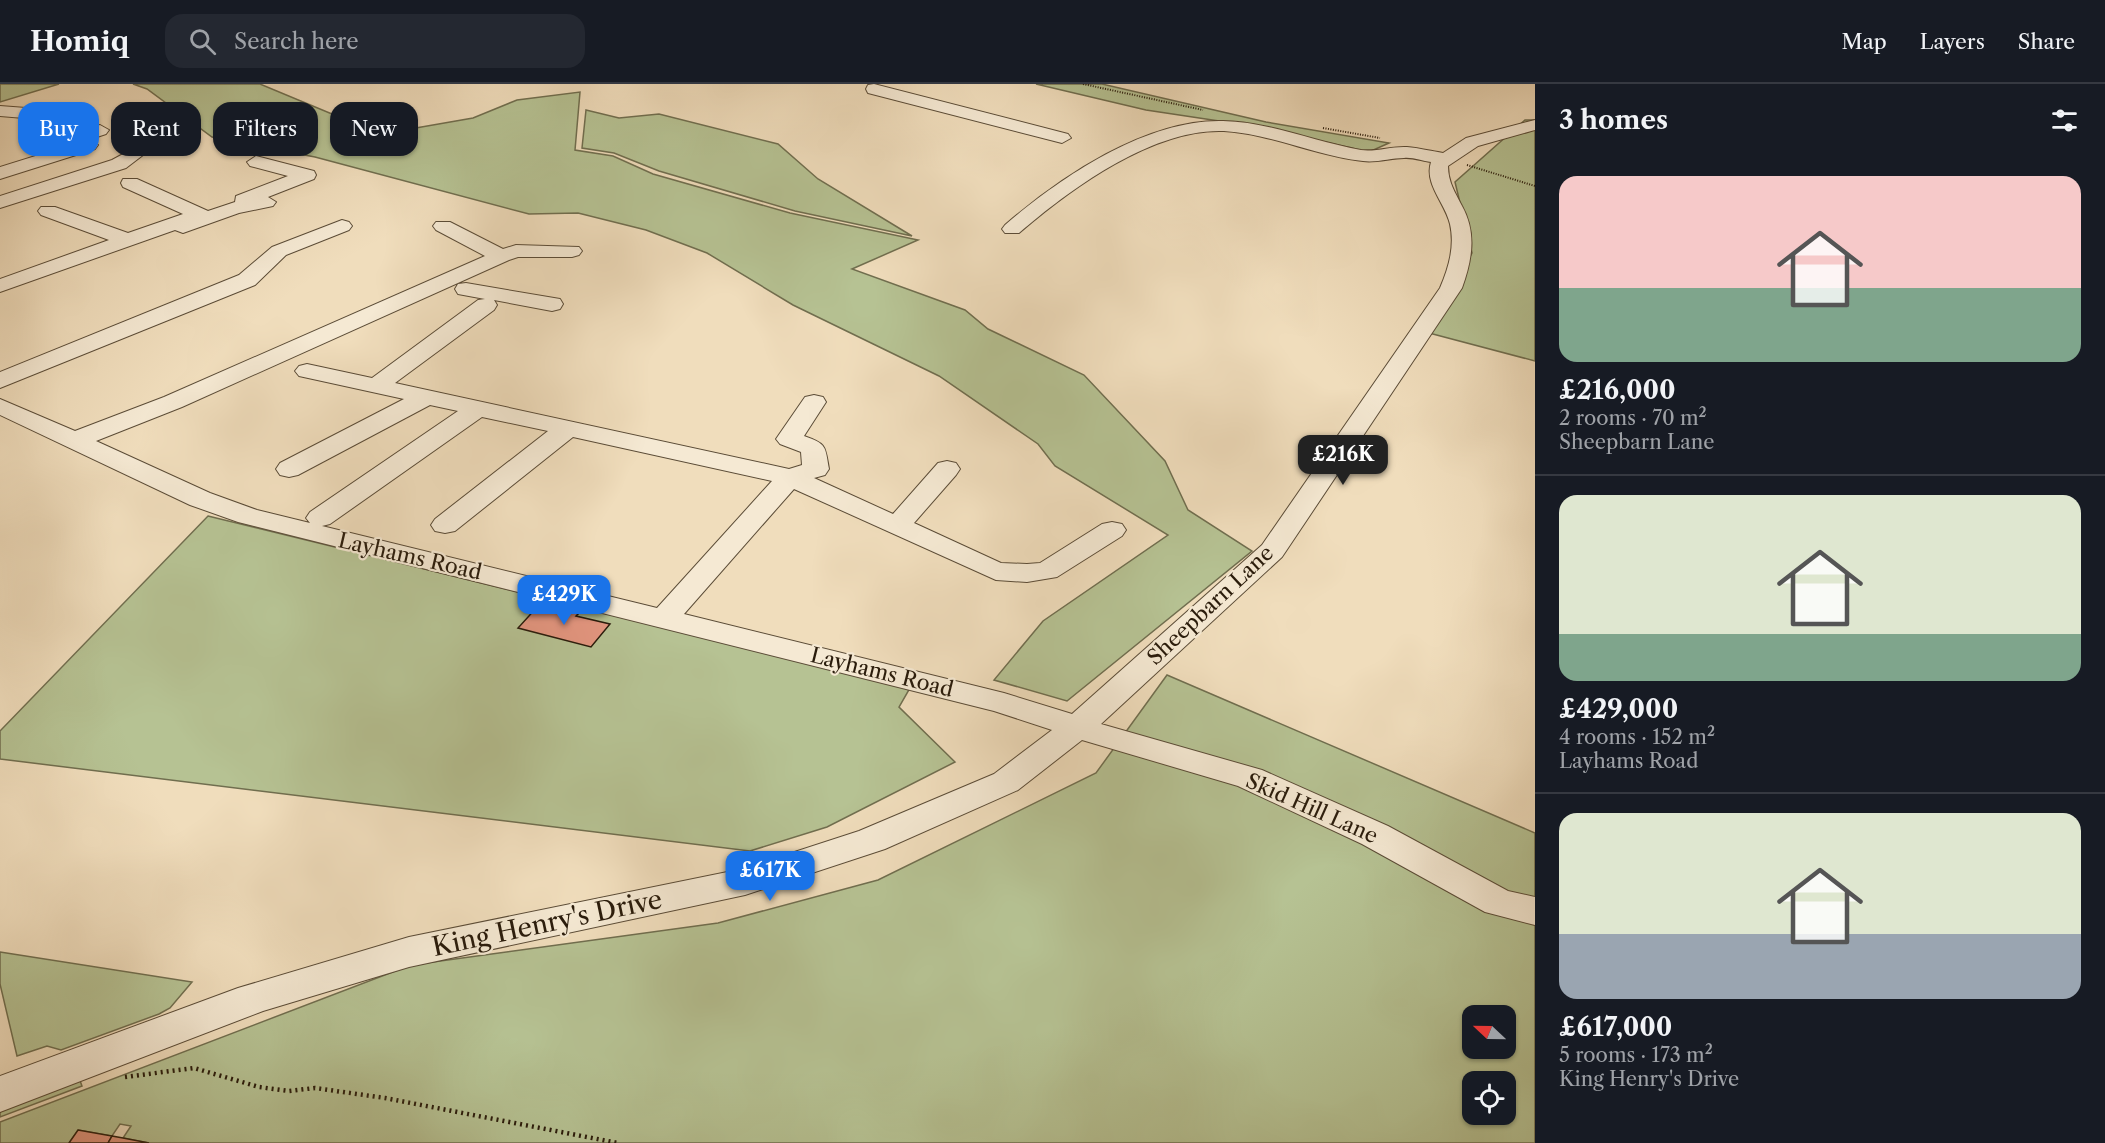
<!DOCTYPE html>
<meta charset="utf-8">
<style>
:root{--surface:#171b24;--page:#242831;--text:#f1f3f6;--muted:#9ea1a6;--line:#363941;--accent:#1a73e8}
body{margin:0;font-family:"Libre Caslon Text",serif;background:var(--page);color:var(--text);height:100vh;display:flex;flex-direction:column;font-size:22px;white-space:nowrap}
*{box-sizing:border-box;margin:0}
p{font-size:20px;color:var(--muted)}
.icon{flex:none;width:33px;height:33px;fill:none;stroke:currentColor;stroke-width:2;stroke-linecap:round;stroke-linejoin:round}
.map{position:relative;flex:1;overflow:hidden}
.panel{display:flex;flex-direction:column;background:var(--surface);width:570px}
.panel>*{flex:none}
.top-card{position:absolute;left:18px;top:18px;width:570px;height:54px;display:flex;gap:12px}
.needle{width:39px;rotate:292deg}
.controls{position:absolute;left:1462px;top:921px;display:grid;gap:12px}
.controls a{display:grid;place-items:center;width:54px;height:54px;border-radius:12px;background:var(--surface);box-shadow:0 2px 4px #0004;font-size:30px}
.price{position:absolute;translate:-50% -51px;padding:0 14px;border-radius:12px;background:var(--accent);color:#fff;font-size:20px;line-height:39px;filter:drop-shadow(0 2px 3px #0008)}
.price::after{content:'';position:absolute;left:50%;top:36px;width:18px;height:14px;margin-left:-9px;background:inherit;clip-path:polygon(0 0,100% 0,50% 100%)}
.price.active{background:#222;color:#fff}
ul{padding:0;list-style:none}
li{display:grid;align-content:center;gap:12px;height:318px;padding:0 24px}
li+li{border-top:2px solid var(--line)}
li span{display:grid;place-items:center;height:186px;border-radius:18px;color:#555}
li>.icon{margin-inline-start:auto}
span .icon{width:108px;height:108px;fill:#fffc;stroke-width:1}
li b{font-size:26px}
h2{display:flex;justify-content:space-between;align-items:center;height:72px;padding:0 24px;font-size:26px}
.tag{padding:0 21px;border-radius:18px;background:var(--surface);box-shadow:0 2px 4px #0004;font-size:21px;line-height:54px}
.tag.active{background:var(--accent);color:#fff}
header{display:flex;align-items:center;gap:36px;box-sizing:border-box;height:84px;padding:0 30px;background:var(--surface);border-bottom:2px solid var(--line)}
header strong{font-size:28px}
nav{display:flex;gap:33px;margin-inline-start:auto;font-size:21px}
.search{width:420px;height:54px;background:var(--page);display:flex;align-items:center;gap:15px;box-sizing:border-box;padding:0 21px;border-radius:18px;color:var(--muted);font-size:22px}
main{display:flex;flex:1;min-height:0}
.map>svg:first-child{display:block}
</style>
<header>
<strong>Homiq</strong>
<div class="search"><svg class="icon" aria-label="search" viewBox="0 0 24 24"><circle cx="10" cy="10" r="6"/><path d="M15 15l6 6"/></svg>Search here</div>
<nav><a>Map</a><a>Layers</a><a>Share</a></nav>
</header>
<main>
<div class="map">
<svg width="1535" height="1059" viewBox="0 0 1535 1059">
<rect width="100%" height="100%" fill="#f0ddbc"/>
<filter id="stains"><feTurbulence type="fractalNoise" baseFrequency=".00333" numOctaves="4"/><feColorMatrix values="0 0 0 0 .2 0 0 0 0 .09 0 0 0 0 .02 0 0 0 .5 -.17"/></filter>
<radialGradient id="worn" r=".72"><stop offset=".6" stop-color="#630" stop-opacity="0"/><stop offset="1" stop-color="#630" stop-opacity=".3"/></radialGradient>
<g fill="#b6c293" stroke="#706e4f" stroke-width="1.5" fill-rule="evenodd">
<polygon points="0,0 59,0 0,18"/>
<polygon points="133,0 260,0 356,40 410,45 473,34 517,16 580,8 575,66 613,72 653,90 790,129 918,156 852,185 965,226 988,245 1084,291 1165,377 1188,426 1252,467 1067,617 994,596 1043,537 1168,451 1055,382 1038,360 939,292 793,221 707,169 646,146 578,129 529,130 315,73 212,53 147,5"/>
<polygon points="1036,0 1102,0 1266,38 1389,59 1369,68 1259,43 1146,26"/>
<polygon points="586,26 619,34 659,30 778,60 818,95 912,152 795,127 659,87 614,69 582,64"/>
<polygon points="1525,36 1535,36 1535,277 1429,249 1472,169 1455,98"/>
<polygon points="208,432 910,604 899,623 955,678 827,743 750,767 0,675 0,647"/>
<path d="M1167,591l368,158v310h-1386l-26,-5 8,-12 -11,-2 -8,12 -34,-6 -9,13h-69v-21l411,-157 307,-42 160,-43 218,-107zM1473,932h33v32h-33zM1473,998h33v32h-33z"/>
<polygon points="0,868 192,898 170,924 159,930 61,966 47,962 17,972 0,900"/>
<polygon points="79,994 82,1002 0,1033 0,1024"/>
</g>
<g fill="#e49680" stroke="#291b0b" stroke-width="1.5">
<polygon points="538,522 563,529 566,525 579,529 576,532 610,540 591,563 518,544"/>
<polygon points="78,1046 112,1052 108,1059 69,1059"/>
<polygon points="112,1052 123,1054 149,1059 108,1059"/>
</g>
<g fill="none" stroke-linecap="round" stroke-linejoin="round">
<g stroke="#5b4c37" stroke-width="2">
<g id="minor">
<polygon points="874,0 1068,50 1071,54 1062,59 868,9 866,5 868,1"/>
<polygon points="0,22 39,25 71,37 74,41 65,46 36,35 0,32"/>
<path d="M1535,36v10l-57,16 -30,20c0,16 7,26 14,40 15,27 10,54 0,82l-180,269 -181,167 161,46 126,56 120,65 27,6v28l-50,-13 -123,-68 -124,-58 -156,-46 -64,50 -133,59 -140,46 -336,72 -146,44 -263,101v-36l238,-88 171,-51 333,-68 117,-38 135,-57 58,-44 -58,-19 -756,-189 -48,-17 -190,-90v-16l75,32 89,-34 321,-141 -49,-26 -3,-4 3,-4h14l53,27 13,-4 63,2 3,4 -3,4 -7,2h-54l-9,3 -327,147 -86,34 114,52 47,17 53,13 -4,-5 4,-6 148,-101 -28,-6 -132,70 -9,2 -9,-2 -4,-6 4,-6 124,-64 -105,-23 -4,-5 4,-5 8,-2 65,14 106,-78 7,-1 -27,-5 -3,-5 3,-5 8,-1 94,16 3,5 -3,5 -8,2 -58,-11 3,5 -3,5 -99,73 394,86 13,-4 -1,-13 -21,-8 -4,-5 29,-42 9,-2 9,2 3,5 -22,34c23,8 21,10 25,33l-4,6 -11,3 79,36 45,-51 9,-2 9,2 4,6 -4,6 -42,48 87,40 26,1 13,-1 62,-39 10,-2 10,2 4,6 -4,6 -65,41 -30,5 -31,-2 -202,-91 -110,125 320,79 68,21 190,-169 178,-257c9,-21 15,-42 10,-64 -5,-21 -26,-40 -19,-62 -9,-1 -18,-5 -27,-4 -13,0 -28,5 -41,3 -47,-5 -91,-27 -139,-30 -71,-3 -154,58 -205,102h-14l-3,-4 3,-4c56,-48 141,-106 218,-104 47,1 92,21 138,29 15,2 31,-4 46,-3 12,1 24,4 36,6l23,-15zM482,333l66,14 -113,88 -4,6 4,6 10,2 10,-2 118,-94 199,44 -115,127 -335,-82 8,-2z"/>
<polygon points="100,41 109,46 106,50 91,55 98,61 95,65 0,95 0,83 74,60 68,54 71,50"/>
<polygon points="134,57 143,62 143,71 126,84 0,124 0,112 112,76 125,69 128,58"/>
<polygon points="256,72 314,87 316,91 314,95 268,113 276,118 273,122 239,129 183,149 175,146 0,208 0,195 109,156 41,131 38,127 41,123 55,123 128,149 183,130 123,103 121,99 123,95 137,95 208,127 235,118 236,112 288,92 250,82 247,78"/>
<polygon points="342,136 349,138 352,142 349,146 286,171 255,201 0,304 0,288 239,191 272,163"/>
</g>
</g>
<g stroke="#291b0b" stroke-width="2" stroke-dasharray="1 1.5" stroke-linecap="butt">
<polyline points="1083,0 1203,26"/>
<polyline points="1323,44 1380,54"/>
<polyline points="1467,81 1535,102"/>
</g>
<polyline stroke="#291b0b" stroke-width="4.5" stroke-dasharray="2 4" stroke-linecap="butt" points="125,993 194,984 259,1003 289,1007 315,1004 385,1014 618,1059"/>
<use href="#minor" fill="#f5e9d3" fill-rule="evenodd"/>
</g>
<g text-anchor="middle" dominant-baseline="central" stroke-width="4.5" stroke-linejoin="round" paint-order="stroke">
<g font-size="21" fill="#291b0b" stroke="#f5e9d3">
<text transform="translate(410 472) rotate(13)">Layhams Road</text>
<text transform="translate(1210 521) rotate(-43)">Sheepbarn Lane</text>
<text transform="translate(882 588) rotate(14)">Layhams Road</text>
<text transform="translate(1312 724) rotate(24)">Skid Hill Lane</text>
</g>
<g font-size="26" fill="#291b0b" stroke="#f5e9d3">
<text transform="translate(547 839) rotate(-12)">King Henry's Drive</text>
</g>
</g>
<rect width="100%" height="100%" filter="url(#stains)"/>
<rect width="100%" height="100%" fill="url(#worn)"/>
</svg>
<div class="controls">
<a><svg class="needle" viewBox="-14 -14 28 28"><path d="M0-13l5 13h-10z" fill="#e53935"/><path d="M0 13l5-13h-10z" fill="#9ea1a6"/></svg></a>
<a><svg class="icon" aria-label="locate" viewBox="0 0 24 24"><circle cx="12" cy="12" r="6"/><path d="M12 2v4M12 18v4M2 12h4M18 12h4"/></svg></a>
</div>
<b class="price active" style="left:1343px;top:402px">£216K</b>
<b class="price" style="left:564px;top:542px">£429K</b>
<b class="price" style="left:770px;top:818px">£617K</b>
<div class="top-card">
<a class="tag active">Buy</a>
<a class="tag">Rent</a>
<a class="tag">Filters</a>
<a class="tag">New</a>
</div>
</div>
<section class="panel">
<h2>3 homes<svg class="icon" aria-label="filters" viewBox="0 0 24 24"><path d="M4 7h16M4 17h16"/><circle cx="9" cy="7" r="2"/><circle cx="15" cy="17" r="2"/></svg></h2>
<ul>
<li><span style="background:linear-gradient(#f6c9c9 60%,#7fa58c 0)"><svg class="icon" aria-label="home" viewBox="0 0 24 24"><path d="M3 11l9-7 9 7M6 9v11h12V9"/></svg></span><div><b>£216,000</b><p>2 rooms · 70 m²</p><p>Sheepbarn Lane</p></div></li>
<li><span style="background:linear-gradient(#dfe7d0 75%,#7fa58c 0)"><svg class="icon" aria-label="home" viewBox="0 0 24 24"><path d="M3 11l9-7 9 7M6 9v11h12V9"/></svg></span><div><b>£429,000</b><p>4 rooms · 152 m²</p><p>Layhams Road</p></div></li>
<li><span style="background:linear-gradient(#dfe7d0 65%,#9aa5b1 0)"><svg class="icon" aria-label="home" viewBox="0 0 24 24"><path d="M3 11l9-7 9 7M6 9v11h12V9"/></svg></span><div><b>£617,000</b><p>5 rooms · 173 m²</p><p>King Henry's Drive</p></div></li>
</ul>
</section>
</main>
